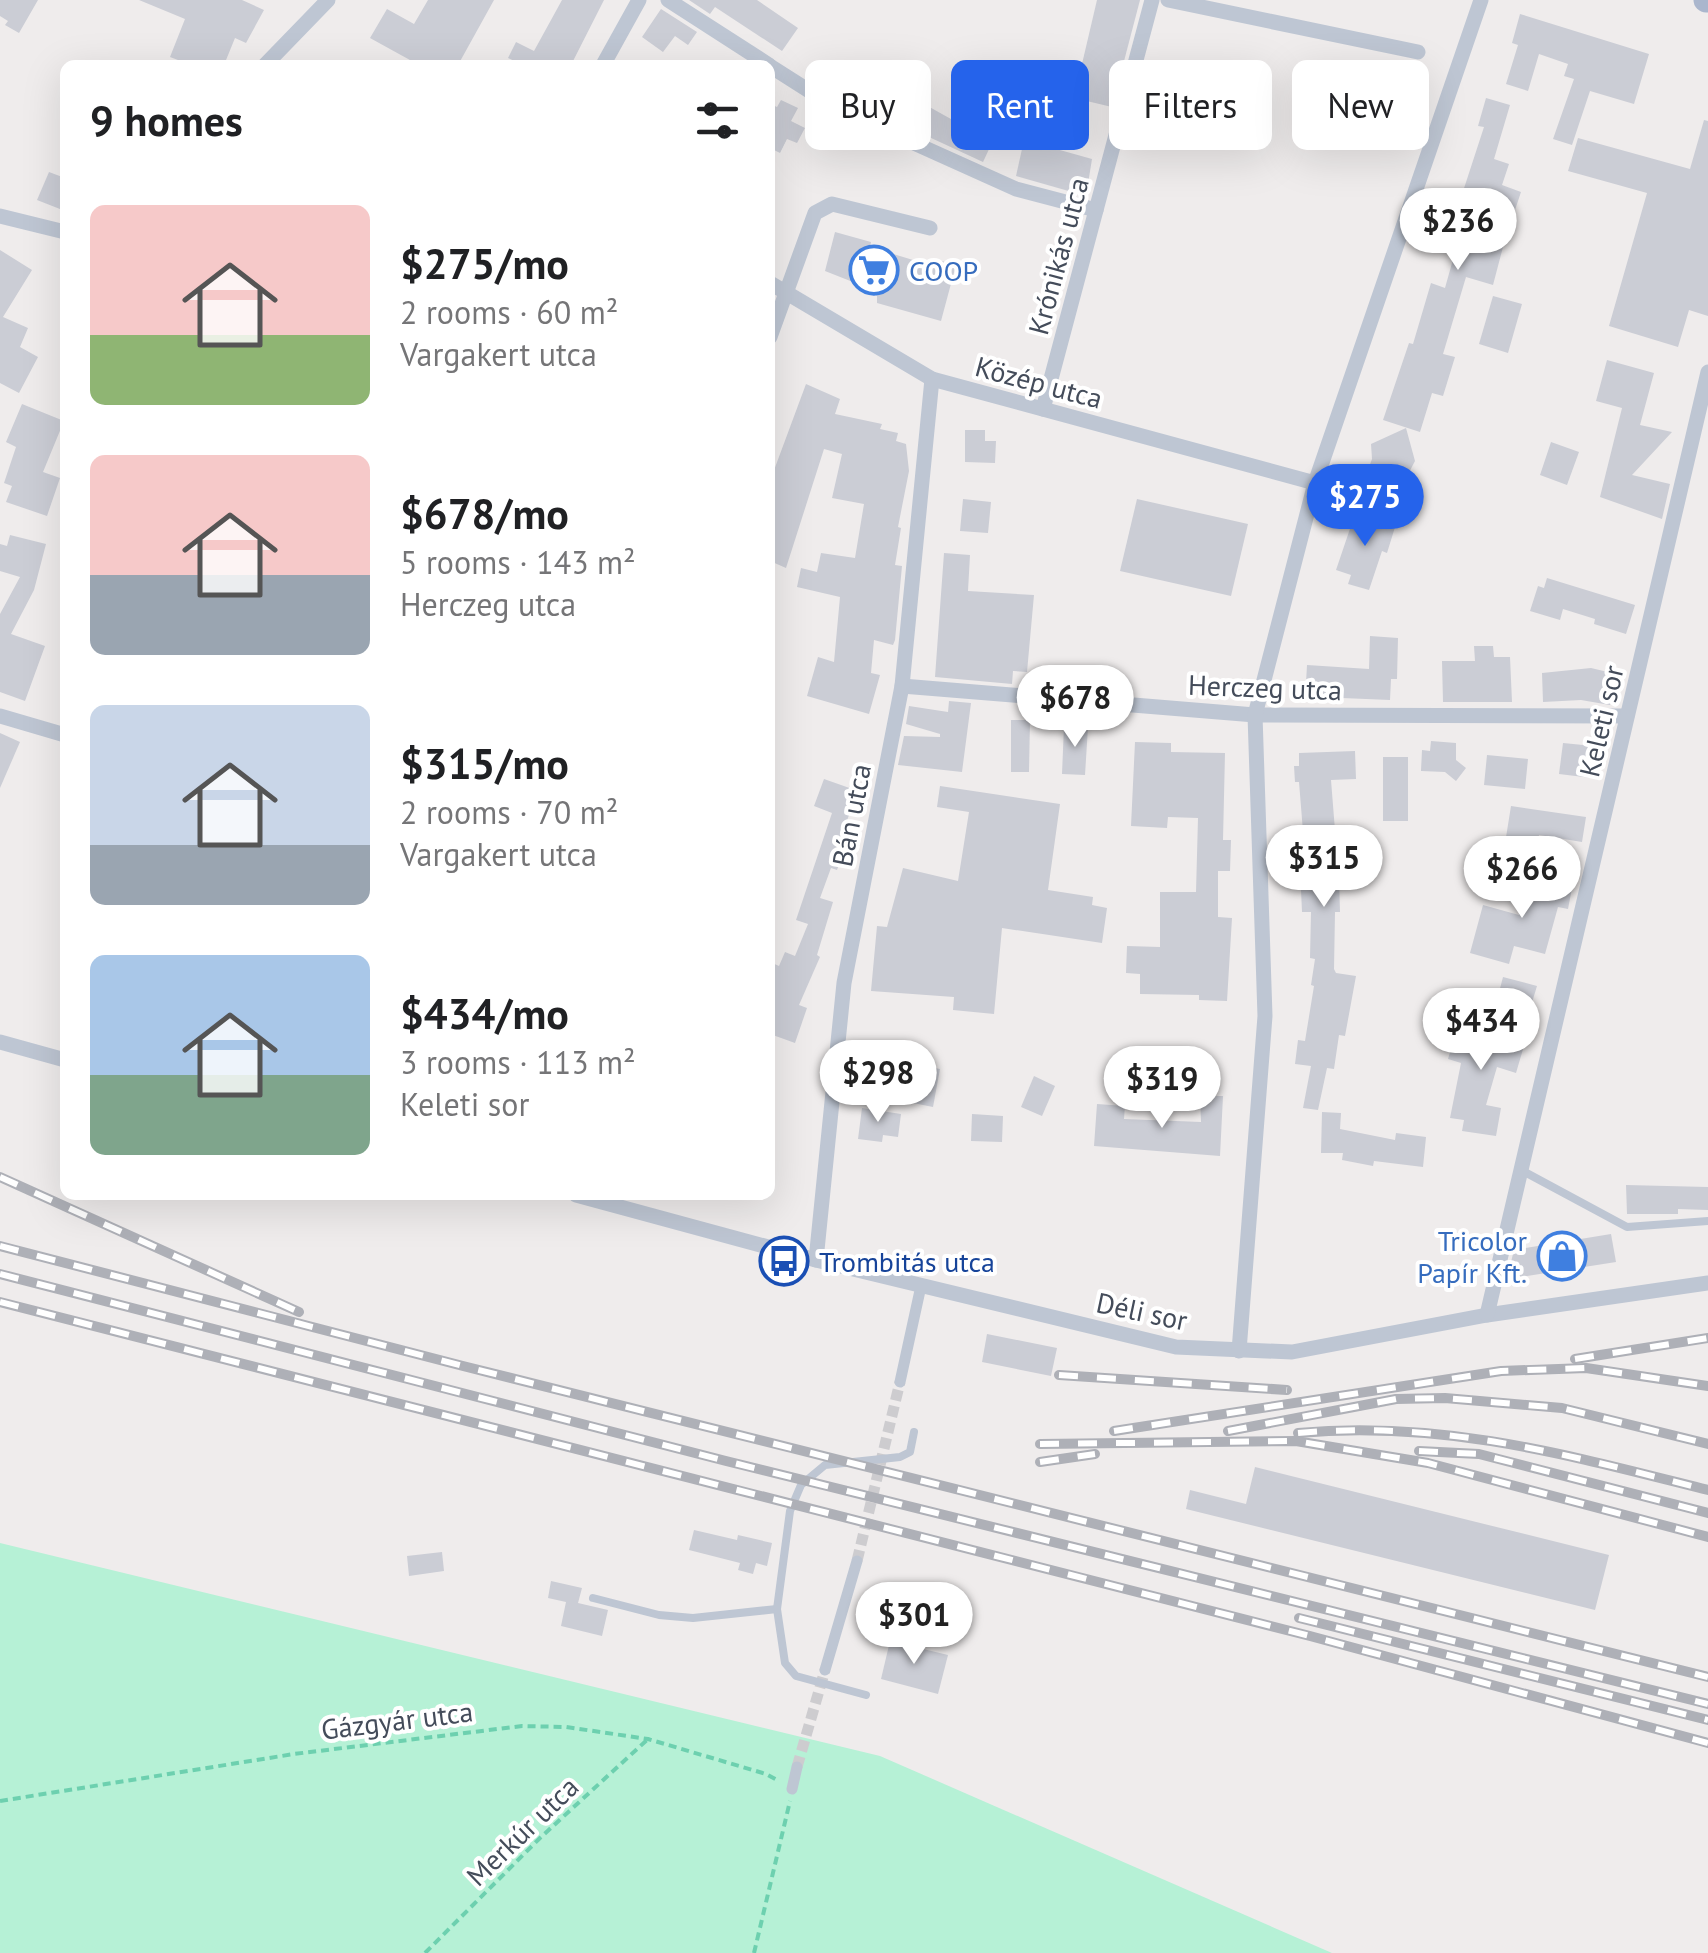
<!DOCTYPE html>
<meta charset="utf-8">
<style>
:root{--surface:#fff;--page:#f6f6f6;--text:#202124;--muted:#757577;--accent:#2563eb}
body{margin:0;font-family:"PT Sans",sans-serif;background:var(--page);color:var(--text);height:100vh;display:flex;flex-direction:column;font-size:38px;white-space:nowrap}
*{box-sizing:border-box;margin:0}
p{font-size:32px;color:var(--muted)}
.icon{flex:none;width:55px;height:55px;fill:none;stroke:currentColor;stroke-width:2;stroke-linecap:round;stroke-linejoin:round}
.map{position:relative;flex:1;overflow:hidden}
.details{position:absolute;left:60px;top:60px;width:715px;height:1140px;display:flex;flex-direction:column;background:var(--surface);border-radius:15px;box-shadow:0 10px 40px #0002}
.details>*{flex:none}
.top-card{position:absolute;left:805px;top:60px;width:752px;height:90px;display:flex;gap:20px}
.price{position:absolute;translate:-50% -85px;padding:0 22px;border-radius:35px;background:#fff;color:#222;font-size:32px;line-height:65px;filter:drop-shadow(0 2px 5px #0008)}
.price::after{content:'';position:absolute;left:50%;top:60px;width:30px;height:22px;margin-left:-15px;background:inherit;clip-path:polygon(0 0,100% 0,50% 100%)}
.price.on{background:var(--accent);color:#fff}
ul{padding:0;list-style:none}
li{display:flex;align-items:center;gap:30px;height:250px;padding:0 30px}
li span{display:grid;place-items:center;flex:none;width:280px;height:200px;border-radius:15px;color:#555}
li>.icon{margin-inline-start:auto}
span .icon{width:120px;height:120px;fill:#fffc;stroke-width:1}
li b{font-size:42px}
h2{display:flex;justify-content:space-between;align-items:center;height:120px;padding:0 30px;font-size:42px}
.tag{padding:0 35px;border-radius:15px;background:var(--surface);box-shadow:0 10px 40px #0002;font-size:35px;line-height:90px}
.tag.on{background:var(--accent);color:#fff}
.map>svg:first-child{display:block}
</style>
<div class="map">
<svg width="1708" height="1953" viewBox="0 0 1708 1953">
<rect width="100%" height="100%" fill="#efecec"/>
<polygon fill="#b6f1d6" points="0,1543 880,1756 1332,1953 0,1953"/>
<g fill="#cbcdd5">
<polygon points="0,0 38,0 19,33 5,25 8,21 0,16"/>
<polygon points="139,0 242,0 264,10 246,43 235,38 224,65 191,65 170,57 185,19"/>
<polygon points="428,0 494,0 458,65 419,65 370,38 387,9 414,24"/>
<polygon points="562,0 604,0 571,65 523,65 508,58 516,42 534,51"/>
<polygon points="689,0 757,0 798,28 782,51 715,7 710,14"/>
<polygon points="1097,0 1140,0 1112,107 1074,98"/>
<polygon points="661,9 697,32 688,45 675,36 663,52 642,37"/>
<polygon points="1520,14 1649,54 1634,104 1590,91 1572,145 1553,139 1574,79 1564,76 1568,64 1539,54 1528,91 1506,84 1518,45 1512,43"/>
<polygon points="858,67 967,128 971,118 998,130 983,162 929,137 845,90"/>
<polygon points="1486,98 1510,105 1494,159 1509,164 1502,185 1521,192 1515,210 1513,209 1493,285 1466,277 1443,354 1455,357 1443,396 1432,393 1420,432 1383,420 1409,343 1413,344 1431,283 1445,288 1459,238 1444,234 1448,218 1454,219 1484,127 1478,126"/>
<polygon points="781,100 798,108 791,121 805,128 797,143 787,139 780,153 770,148 770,104 777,107"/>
<polygon points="1704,120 1708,121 1708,316 1689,310 1678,347 1609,326 1647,193 1568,171 1578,138 1690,169"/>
<polygon points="1024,140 1092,159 1086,196 1016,176"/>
<polygon points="49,172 65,178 65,211 37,200"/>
<polygon points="835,232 871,242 870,247 933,266 935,259 956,265 941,321 877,303 877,296 863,286 825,271"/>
<polygon points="0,250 32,270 3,317 28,328 20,347 38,357 19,393 0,383"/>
<polygon points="1493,296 1522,304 1508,353 1479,344"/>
<polygon points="1607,360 1654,373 1640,425 1672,432 1632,475 1670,484 1662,519 1600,497 1622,408 1596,401"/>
<polygon points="806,384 840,399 835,414 882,424 880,429 898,433 896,441 906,444 909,471 898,527 901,528 895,565 902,566 895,640 893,645 874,640 871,673 880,675 869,714 807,696 818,657 834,662 840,597 797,587 801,568 817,572 821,553 855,558 864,504 832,498 842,454 824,449 786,568 770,561 770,481"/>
<polygon points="22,404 64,421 43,472 60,478 47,516 6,502 12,486 4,483 16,447 6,442"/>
<polygon points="1406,428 1415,461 1404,482 1368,470 1372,459 1371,444"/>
<polygon points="965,430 985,430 985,441 996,441 995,463 965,462"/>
<polygon points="1551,442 1579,452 1567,485 1540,475"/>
<polygon points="963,499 991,502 988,533 960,531"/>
<polygon points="1137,499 1248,524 1231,596 1120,571"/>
<polygon points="1356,511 1396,524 1387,553 1382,551 1369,590 1348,584 1351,575 1336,570"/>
<polygon points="10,535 46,544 34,590 11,634 45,646 25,701 0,692 0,614 20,577 0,571 0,544 7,546"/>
<polygon points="944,553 970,555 968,591 1034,595 1027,672 1013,671 1012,684 935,677"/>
<polygon points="1547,578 1635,605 1626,634 1594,624 1595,619 1563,609 1560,620 1530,611 1538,586 1544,588"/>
<polygon points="1370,636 1398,638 1397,679 1391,679 1390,700 1342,698 1341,703 1305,701 1307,665 1369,669"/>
<polygon points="1474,646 1493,646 1494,657 1510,657 1512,702 1443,702 1442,661 1475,661"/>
<polygon points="1591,668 1616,674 1610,705 1581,700 1543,702 1542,673"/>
<polygon points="949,701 971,703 962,772 898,765 904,736 940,737 940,734 906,724 909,706 948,712"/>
<polygon points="1011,720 1030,720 1029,772 1011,772"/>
<polygon points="1064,726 1088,727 1085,775 1062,774"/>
<polygon points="0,733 20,742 0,788"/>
<polygon points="1431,741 1456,743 1456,760 1466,768 1456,781 1445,772 1421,771 1422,750 1430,751"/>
<polygon points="1135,742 1171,743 1171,752 1225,753 1223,840 1231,840 1230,871 1218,871 1218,917 1232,918 1227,1001 1199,1000 1199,995 1140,994 1140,974 1126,973 1127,946 1160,947 1160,892 1196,892 1198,818 1168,817 1167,828 1131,826"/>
<polygon points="1563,743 1603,747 1600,779 1559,774"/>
<polygon points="1355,751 1356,779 1331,780 1336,843 1345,842 1346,848 1360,848 1360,857 1372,856 1373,874 1339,876 1340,912 1335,912 1334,969 1336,973 1356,976 1345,1036 1339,1035 1334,1069 1327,1068 1318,1110 1303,1108 1311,1066 1295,1064 1298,1040 1305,1041 1314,986 1311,985 1315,959 1310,958 1311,912 1302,912 1299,845 1304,844 1299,782 1295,782 1294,766 1299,766 1299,753"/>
<polygon points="1487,755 1528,759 1525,789 1484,785"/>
<rect x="1383" y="757" width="25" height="64"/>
<polygon points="824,779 858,791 839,842 846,845 837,870 831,868 820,898 833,902 817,955 820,957 799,1005 807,1008 795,1043 770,1034 770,962 779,966 785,952 795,956 808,924 796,920 832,813 814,806"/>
<polygon points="940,786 1060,804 1048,890 1093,897 1092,905 1107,908 1102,943 1002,928 994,1014 953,1010 954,997 871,991 877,926 887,927 903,868 958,881 969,812 937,807"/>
<polygon points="1511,806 1586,817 1582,842 1539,835 1535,861 1503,856"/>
<polygon points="1527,873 1573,883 1568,909 1558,907 1545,954 1514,946 1509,964 1470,953 1483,905 1519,915"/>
<polygon points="1503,977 1537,986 1530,1009 1497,1000"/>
<polygon points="1460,1019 1526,1039 1516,1073 1497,1067 1486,1105 1501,1108 1496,1136 1462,1131 1464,1120 1450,1118 1461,1063 1448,1059"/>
<polygon points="920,1065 940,1069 933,1107 913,1103"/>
<polygon points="1034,1076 1055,1086 1042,1116 1021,1107"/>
<polygon points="1200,1096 1223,1096 1220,1156 1094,1146 1097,1104 1125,1106 1124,1119 1201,1122"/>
<polygon points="862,1108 901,1114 898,1137 883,1135 882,1142 858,1139"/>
<polygon points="1322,1112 1341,1113 1340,1129 1395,1140 1396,1133 1426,1137 1423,1167 1374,1161 1373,1166 1342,1160 1343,1153 1321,1153"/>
<polygon points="972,1114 1003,1116 1002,1142 971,1141"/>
<polygon points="1626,1185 1708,1187 1708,1210 1678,1209 1678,1214 1627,1214"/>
<polygon points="1611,1234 1616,1262 1514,1278 1511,1262 1514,1250"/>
<polygon points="987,1334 1057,1348 1051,1376 982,1362"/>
<polygon points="1255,1467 1609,1555 1595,1610 1186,1509 1190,1490 1246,1504"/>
<polygon points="694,1530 737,1540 738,1535 772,1543 767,1566 756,1563 753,1574 738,1570 740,1563 689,1550"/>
<polygon points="442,1552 444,1571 409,1576 407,1556"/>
<polygon points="551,1581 582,1588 578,1603 608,1610 602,1636 561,1626 566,1602 548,1598"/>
<polygon points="890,1641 948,1655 938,1694 881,1679"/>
</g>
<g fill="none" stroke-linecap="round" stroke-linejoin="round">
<g stroke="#cdcccf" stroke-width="11" stroke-dasharray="11 5.5" stroke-linecap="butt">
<polyline points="857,1561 900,1382"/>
<polyline points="797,1767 825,1670"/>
</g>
<g stroke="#6dd0af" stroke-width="4" stroke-dasharray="8 5" stroke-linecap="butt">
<polyline points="0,1801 294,1754 522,1726 566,1727 648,1739 766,1774 777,1780"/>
<polyline points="425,1953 540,1838 648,1739"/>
<polyline points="754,1953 790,1801"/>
</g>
<g stroke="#bec6d3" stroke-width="8">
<polyline points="1521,1170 1627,1227 1708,1221"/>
<polyline points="593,1598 659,1615 693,1618 777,1609"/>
<polyline points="866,1695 796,1676 785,1663 777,1609 790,1511 801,1485 825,1465 900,1457 910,1452 914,1432"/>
</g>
<g stroke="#bec6d3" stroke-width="11">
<polyline points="900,1382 921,1286"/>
<polyline points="825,1670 857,1561"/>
<polyline points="792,1789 797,1767"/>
</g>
<g stroke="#bec6d3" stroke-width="15">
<polyline points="668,0 769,65"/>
<polyline points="1168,0 1418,52"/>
<polyline points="265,65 328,0"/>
<polyline points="603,65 639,0"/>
<polyline points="770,66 836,108 1016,189 1096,210"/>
<polyline points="0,216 65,232"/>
<polyline points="770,283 932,379 1315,483"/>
<polyline points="770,337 815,213 832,204 930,228"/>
<polyline points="1043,409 1152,0"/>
<polyline points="902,686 1255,715 1627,716"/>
<polyline points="0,716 65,735"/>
<polyline points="0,1042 65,1060"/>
<polyline points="576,1195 816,1260 1176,1347 1292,1352 1487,1315 1708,1283"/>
<polyline points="816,1260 844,983 902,686 932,379"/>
<polyline points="1487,1315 1708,372"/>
<polyline points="1239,1351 1265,1016 1255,715 1315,483 1481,0"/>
</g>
<polyline stroke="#aab6cd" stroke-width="25" points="1706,0 1708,0"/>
<g stroke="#aeb0b7" stroke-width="10">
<g id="rail">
<polyline points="0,1177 299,1312"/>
<polyline points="0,1246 463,1366 1708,1677"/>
<polyline points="0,1274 726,1461 1708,1704"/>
<polyline points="0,1302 1310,1636 1708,1743"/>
<polyline points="1575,1359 1708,1338"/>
<polyline points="1059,1375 1287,1390"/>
<polyline points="1114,1431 1501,1371 1586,1368 1708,1386"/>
<polyline points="1228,1431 1396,1399 1445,1398 1562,1408 1708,1444"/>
<path d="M1298,1433c146,-13 270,22 410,57"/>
<polyline points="1040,1444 1296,1441 1428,1463 1708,1537"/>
<polyline points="1419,1451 1479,1454 1708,1513"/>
<polyline points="1040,1462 1095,1454"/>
<polyline points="1299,1618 1708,1720"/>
</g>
</g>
<use href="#rail" stroke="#fff" stroke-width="6" stroke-dasharray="19" stroke-linecap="butt"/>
</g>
<defs>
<g id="supermarket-ring" transform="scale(2.5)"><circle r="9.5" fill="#fff" stroke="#3f7fe0" stroke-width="1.5"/><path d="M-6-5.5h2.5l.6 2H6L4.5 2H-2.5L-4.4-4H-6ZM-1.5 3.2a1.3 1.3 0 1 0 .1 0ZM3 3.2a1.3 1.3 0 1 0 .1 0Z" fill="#3f7fe0"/></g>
<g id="shop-ring" transform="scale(2.5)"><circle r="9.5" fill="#fff" stroke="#3f7fe0" stroke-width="1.5"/><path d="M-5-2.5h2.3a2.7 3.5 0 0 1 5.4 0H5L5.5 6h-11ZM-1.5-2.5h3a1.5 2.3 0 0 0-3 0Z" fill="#3f7fe0"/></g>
<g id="bus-ring" transform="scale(2.5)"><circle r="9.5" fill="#fff" stroke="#1a4fb4" stroke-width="1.5"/><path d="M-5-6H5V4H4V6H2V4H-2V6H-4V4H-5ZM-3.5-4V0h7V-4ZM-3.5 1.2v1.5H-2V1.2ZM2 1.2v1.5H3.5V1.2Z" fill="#1a4fb4"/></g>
</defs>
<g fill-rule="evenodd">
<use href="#supermarket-ring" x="874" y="270"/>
<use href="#shop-ring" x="1562" y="1256"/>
<use href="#bus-ring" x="784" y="1261"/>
</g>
<g text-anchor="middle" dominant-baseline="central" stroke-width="8" stroke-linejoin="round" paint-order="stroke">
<g font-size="28" fill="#444c5a" stroke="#fff">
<text transform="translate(1058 256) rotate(-75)">Krónikás utca</text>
<text transform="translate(1039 382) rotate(15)">Közép utca</text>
<text transform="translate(1265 687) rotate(2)">Herczeg utca</text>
<text transform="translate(1601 721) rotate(-77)">Keleti sor</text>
<text transform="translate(851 815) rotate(-79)">Bán utca</text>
<text transform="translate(1142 1311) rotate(12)">Déli sor</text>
<text transform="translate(397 1720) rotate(-7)">Gázgyár utca</text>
<text transform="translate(522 1831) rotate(-44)">Merkúr utca</text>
</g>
<g font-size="28" fill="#366cbe" stroke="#fff" text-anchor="start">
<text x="909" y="270">COOP</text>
<text x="1527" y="1240" text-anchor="end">Tricolor<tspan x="1527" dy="32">Papír Kft.</tspan></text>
</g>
<g font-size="28" fill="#164399" stroke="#fff" text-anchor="start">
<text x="819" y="1261">Trombitás utca</text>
</g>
</g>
</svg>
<b class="price" style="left:1458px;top:273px">$236</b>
<b class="price on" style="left:1365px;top:549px">$275</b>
<b class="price" style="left:1075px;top:750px">$678</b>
<b class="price" style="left:1324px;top:910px">$315</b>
<b class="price" style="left:1522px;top:921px">$266</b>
<b class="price" style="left:1481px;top:1073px">$434</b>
<b class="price" style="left:878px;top:1125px">$298</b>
<b class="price" style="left:1162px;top:1131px">$319</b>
<b class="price" style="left:914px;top:1667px">$301</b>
<div class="top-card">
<a class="tag">Buy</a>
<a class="tag on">Rent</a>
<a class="tag">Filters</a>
<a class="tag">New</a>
</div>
<section class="details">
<h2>9 homes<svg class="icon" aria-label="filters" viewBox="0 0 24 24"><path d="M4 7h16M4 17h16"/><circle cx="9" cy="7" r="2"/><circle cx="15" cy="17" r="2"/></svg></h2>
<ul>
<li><span style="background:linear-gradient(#f6c9c9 65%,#8fb573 0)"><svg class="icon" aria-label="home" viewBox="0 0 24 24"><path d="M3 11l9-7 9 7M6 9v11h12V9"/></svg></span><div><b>$275/mo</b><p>2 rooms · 60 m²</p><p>Vargakert utca</p></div></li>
<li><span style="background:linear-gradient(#f6c9c9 60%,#9aa5b1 0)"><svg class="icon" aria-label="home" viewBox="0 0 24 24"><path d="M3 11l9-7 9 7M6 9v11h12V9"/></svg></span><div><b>$678/mo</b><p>5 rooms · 143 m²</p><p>Herczeg utca</p></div></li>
<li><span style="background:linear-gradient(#c9d6e8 70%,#9aa5b1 0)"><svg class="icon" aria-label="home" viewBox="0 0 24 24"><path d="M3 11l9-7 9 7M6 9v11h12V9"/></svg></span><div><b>$315/mo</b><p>2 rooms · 70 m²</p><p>Vargakert utca</p></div></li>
<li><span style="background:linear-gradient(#a9c7e8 60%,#7fa58c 0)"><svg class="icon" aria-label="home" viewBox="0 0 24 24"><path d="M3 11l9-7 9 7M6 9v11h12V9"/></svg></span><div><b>$434/mo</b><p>3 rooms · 113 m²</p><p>Keleti sor</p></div></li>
</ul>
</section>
</div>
